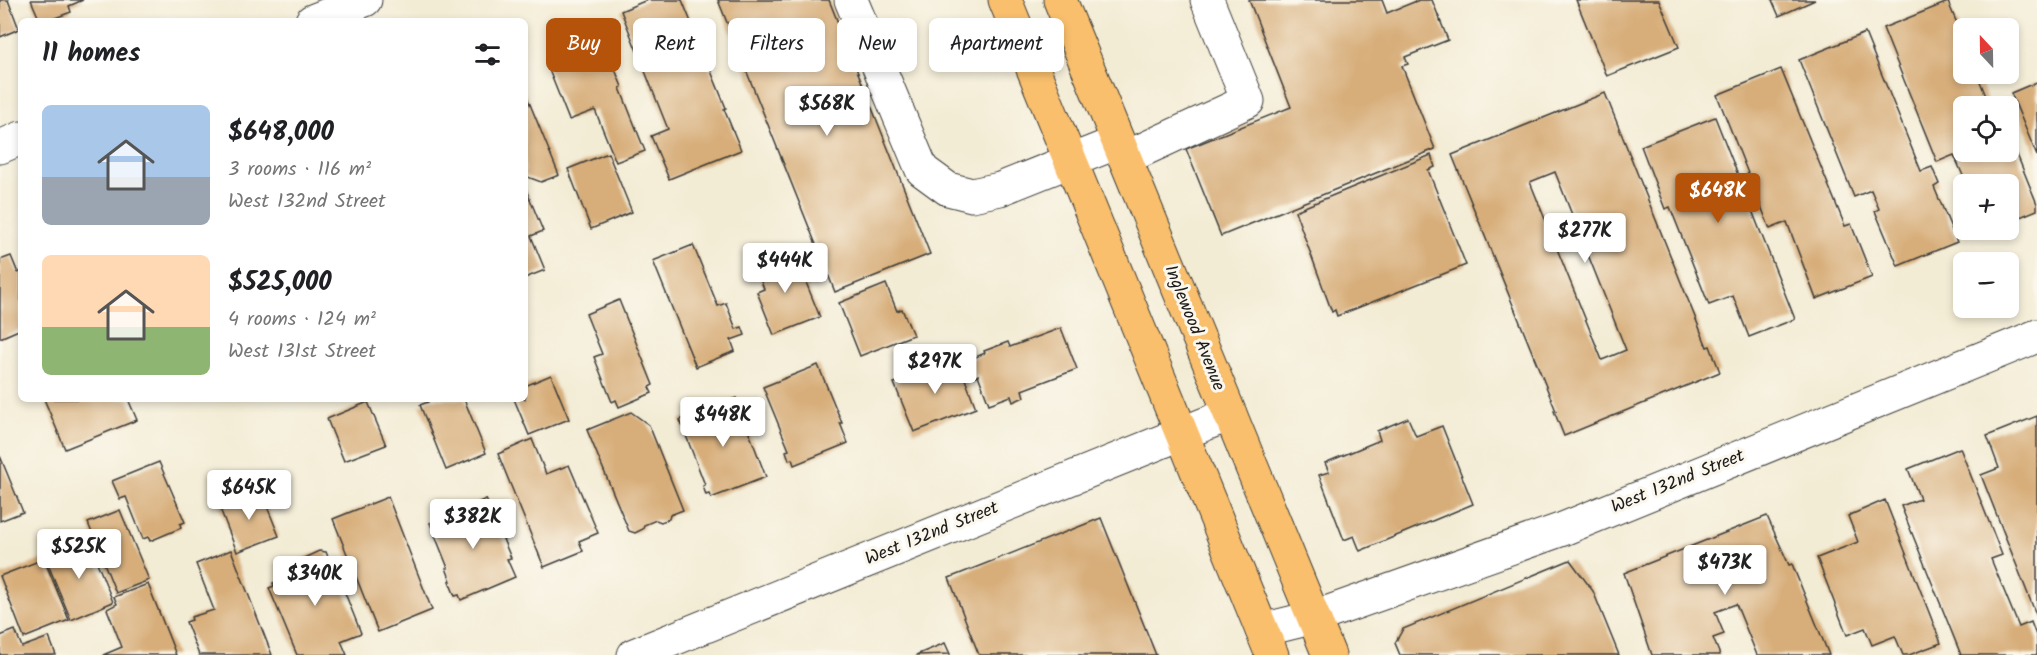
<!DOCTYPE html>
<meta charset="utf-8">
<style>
:root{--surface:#fff;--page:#f2f2f2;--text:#202124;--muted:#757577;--accent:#b45309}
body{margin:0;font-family:Kalam,sans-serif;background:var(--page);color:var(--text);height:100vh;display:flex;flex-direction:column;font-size:22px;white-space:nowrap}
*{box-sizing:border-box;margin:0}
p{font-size:20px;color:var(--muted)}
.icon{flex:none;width:33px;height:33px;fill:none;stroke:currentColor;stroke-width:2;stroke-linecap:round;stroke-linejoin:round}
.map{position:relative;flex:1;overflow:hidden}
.side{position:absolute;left:18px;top:18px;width:510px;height:384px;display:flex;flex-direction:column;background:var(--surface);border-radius:9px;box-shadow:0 3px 9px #0003}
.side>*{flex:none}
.banner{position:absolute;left:546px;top:18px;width:570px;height:54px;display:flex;gap:12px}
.needle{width:39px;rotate:338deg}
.buttons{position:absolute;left:1953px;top:18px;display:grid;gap:12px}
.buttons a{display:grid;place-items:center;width:66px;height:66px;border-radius:9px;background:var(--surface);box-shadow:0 3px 9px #0003;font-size:30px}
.price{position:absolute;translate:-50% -51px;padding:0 14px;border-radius:6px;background:#fff;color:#222;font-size:20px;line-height:39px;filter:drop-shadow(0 2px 3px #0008)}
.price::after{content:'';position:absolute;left:50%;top:36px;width:18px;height:14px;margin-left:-9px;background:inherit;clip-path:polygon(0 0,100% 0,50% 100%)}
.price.current{background:var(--accent);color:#fff}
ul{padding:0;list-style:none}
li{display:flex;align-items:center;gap:18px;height:150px;padding:0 24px}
li span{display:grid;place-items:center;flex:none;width:168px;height:120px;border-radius:9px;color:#555}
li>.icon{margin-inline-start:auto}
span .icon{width:72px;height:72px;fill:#fffc;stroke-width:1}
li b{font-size:26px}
h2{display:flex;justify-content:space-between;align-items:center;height:72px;padding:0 24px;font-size:26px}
.pill{padding:0 21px;border-radius:9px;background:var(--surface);box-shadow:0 3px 9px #0003;font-size:21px;line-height:54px}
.pill.current{background:var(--accent);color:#fff}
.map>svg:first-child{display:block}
</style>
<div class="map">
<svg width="2037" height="655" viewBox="0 0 2037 655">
<rect width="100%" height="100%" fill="#fbf7ec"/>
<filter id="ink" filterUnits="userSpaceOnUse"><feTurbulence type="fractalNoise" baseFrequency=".0167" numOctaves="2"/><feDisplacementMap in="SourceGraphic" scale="12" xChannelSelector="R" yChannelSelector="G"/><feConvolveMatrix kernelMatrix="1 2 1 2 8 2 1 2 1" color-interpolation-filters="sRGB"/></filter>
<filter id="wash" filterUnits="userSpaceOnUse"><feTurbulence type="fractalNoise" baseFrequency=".008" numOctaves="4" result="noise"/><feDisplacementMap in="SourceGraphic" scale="24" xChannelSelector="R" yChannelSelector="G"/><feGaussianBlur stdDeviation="1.35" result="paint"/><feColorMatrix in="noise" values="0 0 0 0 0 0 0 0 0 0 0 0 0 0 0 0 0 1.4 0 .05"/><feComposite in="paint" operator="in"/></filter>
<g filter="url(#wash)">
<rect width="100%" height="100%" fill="#f3ecd5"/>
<g id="blocks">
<g fill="#d7ad79" fill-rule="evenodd">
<polygon points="0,0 8,0 19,29 0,37"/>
<polygon points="31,0 83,0 69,6 71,12 47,21 40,21"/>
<polygon points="647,0 682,0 726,108 724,109 741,150 669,179 651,136 668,129 621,11"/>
<polygon points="718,0 829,0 930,254 835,292"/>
<polygon points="1249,0 1382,0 1387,13 1419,0 1432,0 1448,40 1405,57 1408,64 1402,66 1435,149 1221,236 1186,149 1291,107"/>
<polygon points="1576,0 1659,0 1679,47 1607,76"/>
<polygon points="1772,0 1815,0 1779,16"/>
<polygon points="1948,2 1964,40 1964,74 1977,74 1990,106 1964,106 1964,152 2009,152 2010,155 2016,152 2037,204 2037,210 2008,222 2008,184 1963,184 1961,179 1964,178 1954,155 1937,162 1883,28"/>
<polygon points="594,24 596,27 598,26 622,87 620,88 645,151 616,162 595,110 569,120 547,65 556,61 548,42"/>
<polygon points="1865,33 1921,171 1932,167 1939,184 1934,187 1957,242 1898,266 1875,211 1879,209 1871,190 1854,197 1799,60"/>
<polygon points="1781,69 1845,226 1851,224 1872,277 1816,299 1787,222 1770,229 1717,95"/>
<polygon points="2037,82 2037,156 2011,93"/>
<polygon points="525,92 559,175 541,182 525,176"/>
<path d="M1605,93l102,254 3,-1 10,26 -156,64 -10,-25h2l-104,-256zM1555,172l71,178 -24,10 -72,-178z"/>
<polygon points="1715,117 1795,319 1749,337 1733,296 1709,305 1670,207 1665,209 1641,146"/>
<polygon points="608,153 632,212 591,229 568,169"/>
<polygon points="1431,155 1435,167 1428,170 1466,265 1337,316 1335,310 1332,312 1295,211"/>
<polygon points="525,187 543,231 531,236 545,270 525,278"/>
<polygon points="693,245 718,306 726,303 736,329 742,327 745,335 731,340 735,351 696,367 653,261"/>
<polygon points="793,250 820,317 774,335 757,292 764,289 755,266"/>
<polygon points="11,256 18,273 21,271 21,329 0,338 0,260"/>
<polygon points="886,284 897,311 902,309 913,335 860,356 839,303"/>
<polygon points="619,300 653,385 649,387 652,393 619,407 616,400 612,402 594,357 602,354 586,314"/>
<polygon points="1061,328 1077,369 1022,390 1024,397 1013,402 1011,396 989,404 978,375 975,377 969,360 985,353 984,351 1008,342 1010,347"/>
<polygon points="957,358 976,408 914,432 894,383 900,381 899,378 915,372 916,374"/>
<polygon points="818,365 842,423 840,423 848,443 794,465 792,459 789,460 786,451 789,450 763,387"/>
<polygon points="551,375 569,419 529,435 514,399 525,399 525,386"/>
<polygon points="736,398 766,477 711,498 709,494 706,495 703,486 705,485 680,420"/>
<polygon points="44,399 128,399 137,420 65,449"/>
<polygon points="427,399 464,399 486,453 446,470 420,405 428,402"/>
<polygon points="368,402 386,445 344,461 327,419"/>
<polygon points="631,412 649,425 683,510 670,515 669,519 661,522 656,520 644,525 643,529 635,533 629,531 587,430"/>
<polygon points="2037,416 2037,617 1981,475 1999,468 1987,436"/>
<polygon points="1408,418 1416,436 1442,426 1473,504 1360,551 1354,536 1344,540 1319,475 1329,472 1325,463 1380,440 1377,431"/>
<polygon points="532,439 546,474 569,465 598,533 579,541 583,551 544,567 498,454"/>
<polygon points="1960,448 2002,555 1991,559 2019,627 2031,622 2037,638 2037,655 1961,655 1901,506 1920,499 1908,469"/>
<polygon points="0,456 23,512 0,521"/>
<polygon points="159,462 185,522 180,524 181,528 150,541 148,537 143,539 126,497 120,499 112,481"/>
<polygon points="260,489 279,536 237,552 219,506"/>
<polygon points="388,497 432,610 378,632 333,519"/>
<polygon points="486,499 511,558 507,559 515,577 461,600 459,595 455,596 449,581 451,581 446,568 448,568 430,523"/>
<polygon points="1885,500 1941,643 1909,655 1903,655 1895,636 1872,645 1865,628 1847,635 1817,558 1858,542 1848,516"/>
<polygon points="120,510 149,580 116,593 88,523"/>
<polygon points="1767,516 1789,565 1792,564 1829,655 1757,655 1736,604 1715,612 1724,634 1713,638 1720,655 1652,655 1624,573"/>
<polygon points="1101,518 1156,655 979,655 949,578"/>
<polygon points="88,540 113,602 71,620 45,557"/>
<polygon points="231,550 272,655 199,655 186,622 192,620 191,617 214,610 196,564"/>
<polygon points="319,551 326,552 331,564 333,563 361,633 341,641 347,655 297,655 269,588 274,586 273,583 283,580 284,582 287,581 282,568 289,561 304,558"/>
<polygon points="44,559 69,620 24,638 0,576"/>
<polygon points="1570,560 1593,591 1619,655 1400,655 1395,643 1403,629"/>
<polygon points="148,584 176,655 103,655 122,647 107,609 117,604 114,597"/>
<polygon points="15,630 22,647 49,637 56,655 0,655 0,636"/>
<polygon points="945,643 950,654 916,655"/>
</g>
</g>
</g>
<g filter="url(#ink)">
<use href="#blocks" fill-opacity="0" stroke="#3c3b38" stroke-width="1.5"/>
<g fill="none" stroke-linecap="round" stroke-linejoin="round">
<g stroke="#3c3b38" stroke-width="35">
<g id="minor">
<polyline points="851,0 922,170 948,189 972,195 1000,189 1118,142"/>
<polyline points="312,21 365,0"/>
<polyline points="0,147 21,138"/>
<polyline points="1125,158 1248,101 1207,0"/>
<polyline points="1262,630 1315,617 1563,529 2037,336"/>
<polyline points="634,655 1230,414"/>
</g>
</g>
<g stroke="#3c3b38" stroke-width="35">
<g id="major">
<polyline points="1005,0 1272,655"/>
<polyline points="1060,0 1329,655"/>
</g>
</g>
<use href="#minor" stroke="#fff" stroke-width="33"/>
<use href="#major" stroke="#f9bf6d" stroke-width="33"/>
</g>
</g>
<g text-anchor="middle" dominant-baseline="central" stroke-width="6" stroke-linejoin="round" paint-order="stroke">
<g font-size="18" fill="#1c1c1c" stroke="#fbf7ec">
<text transform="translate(1194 328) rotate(68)">Inglewood Avenue</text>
<text transform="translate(1678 482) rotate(-22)">West 132nd Street</text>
<text transform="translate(932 534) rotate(-22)">West 132nd Street</text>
</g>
</g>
</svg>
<div class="buttons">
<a><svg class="needle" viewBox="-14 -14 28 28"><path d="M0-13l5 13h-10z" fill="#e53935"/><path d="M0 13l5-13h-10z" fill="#757577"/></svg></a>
<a><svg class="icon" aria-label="locate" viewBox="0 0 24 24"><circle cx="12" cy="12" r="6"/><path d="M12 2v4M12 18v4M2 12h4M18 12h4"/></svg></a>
<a>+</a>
<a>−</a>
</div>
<b class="price" style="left:827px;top:137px">$568K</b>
<b class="price current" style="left:1718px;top:224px">$648K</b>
<b class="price" style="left:1585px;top:264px">$277K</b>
<b class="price" style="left:785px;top:294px">$444K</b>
<b class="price" style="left:935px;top:395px">$297K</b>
<b class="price" style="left:723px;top:448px">$448K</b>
<b class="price" style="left:249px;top:521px">$645K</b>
<b class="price" style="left:473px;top:550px">$382K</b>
<b class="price" style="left:79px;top:580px">$525K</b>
<b class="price" style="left:1725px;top:596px">$473K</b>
<b class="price" style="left:315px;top:607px">$340K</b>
<div class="banner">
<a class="pill current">Buy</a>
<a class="pill">Rent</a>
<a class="pill">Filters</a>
<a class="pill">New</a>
<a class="pill">Apartment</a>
</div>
<section class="side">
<h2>11 homes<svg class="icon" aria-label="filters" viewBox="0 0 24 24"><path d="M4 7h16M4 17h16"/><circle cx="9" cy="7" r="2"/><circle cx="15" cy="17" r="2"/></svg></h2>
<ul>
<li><span style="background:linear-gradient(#a9c7e8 60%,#9aa5b1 0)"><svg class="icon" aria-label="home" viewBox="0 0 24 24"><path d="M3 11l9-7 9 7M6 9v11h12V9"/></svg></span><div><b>$648,000</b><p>3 rooms · 116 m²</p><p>West 132nd Street</p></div></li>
<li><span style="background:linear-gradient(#ffd9b3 60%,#8fb573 0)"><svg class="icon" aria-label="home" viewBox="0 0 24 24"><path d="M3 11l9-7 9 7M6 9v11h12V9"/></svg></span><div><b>$525,000</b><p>4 rooms · 124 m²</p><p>West 131st Street</p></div></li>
</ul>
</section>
</div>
